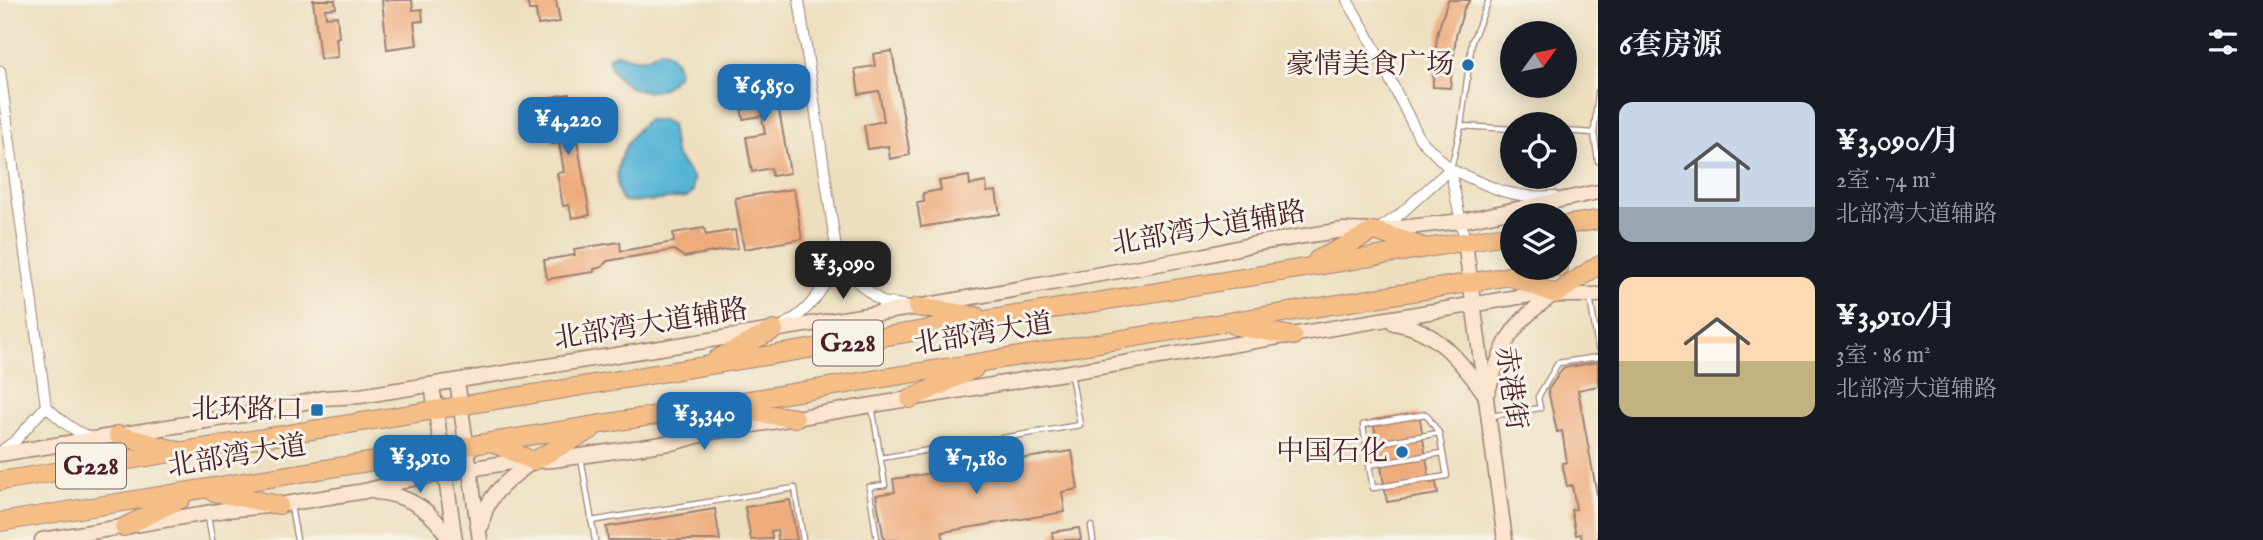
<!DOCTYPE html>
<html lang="zh">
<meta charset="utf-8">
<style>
:root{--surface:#171b24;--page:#242831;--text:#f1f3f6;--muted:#9ea1a6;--accent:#1f6fb2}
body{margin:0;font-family:"IM FELL English","Noto Serif SC",serif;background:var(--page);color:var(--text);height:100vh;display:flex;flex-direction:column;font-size:26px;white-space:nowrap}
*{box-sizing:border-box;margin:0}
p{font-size:23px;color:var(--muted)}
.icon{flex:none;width:38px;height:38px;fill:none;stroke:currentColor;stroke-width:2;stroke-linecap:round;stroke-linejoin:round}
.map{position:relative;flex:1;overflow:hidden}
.panel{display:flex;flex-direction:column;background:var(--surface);width:665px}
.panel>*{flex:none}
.needle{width:46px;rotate:57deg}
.fabs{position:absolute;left:1500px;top:21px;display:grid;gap:14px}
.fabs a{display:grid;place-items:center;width:77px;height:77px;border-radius:50%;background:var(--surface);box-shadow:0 4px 18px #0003;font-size:35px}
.price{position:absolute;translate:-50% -60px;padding:0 16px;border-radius:14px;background:var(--accent);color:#fff;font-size:23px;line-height:46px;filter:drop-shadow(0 2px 4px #0008)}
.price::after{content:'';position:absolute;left:50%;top:42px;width:21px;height:16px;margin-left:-10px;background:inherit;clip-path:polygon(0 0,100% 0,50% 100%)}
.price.selected{background:#222;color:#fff}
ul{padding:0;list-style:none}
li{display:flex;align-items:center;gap:21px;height:175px;padding:0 21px}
li span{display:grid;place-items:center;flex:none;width:196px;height:140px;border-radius:14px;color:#555}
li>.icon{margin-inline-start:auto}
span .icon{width:84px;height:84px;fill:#fffc;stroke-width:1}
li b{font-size:30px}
h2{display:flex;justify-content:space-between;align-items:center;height:84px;padding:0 21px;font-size:30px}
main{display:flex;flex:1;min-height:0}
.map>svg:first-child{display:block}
</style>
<main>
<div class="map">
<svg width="1598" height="540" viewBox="0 0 1598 540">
<rect width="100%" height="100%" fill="#f7f3e8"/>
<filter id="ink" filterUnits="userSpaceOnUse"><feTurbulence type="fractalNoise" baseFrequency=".0143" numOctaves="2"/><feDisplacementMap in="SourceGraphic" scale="14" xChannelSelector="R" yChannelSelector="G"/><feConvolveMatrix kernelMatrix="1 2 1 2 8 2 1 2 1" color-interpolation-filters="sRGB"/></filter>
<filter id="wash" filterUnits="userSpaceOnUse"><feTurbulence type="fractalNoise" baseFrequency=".00686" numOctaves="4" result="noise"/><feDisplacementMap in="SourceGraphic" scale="28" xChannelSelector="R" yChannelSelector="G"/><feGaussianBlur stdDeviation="1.57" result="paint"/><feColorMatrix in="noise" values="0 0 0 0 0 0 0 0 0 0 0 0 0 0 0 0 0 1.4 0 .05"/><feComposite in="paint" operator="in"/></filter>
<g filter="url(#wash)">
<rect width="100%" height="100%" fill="#eddfbe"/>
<g fill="#57b5d5" stroke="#506a80" stroke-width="2">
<path d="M660,50c11,2 17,12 19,22 -20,35 -64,18 -71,-14l8,-5c21,5 24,11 44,-3z"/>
<path d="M647,120h15l9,4 4,30 18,24v14l-6,5 -47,5 -18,-1c-13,-29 2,-61 25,-81z"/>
</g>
<g id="blocks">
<g fill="#eeab7c">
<polygon points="313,0 335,0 336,8 325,9 326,17 337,16 339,37 336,38 338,57 320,59"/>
<polygon points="382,0 412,0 413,10 422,9 423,21 414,22 417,45 387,49"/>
<polygon points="527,0 556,0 560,22 538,25 536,10 529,10"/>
<polygon points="1448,0 1470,0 1464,9 1456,36 1450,88 1433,87 1433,67 1438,31"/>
<polygon points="892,51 910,155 890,159 888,146 868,149 864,125 884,121 879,91 859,94 855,69 875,66 873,54"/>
<polygon points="772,70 790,173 772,176 771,168 752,172 746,137 765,134 762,116 743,119 737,83 756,80 755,73"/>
<polygon points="569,94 590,215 572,218 569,205 563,206 557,173 564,172 559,143 552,144 547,113 554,112 551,97"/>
<polygon points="969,176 970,185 986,182 987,192 996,191 1000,214 921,227 917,203 924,202 923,193 941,190 939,181"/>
<polygon points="794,189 802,239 744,249 735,198"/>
<polygon points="704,228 706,235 735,230 738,248 684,257 674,250 607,261 602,267 594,269 594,272 547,279 544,260 575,255 574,249 620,242 621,251 674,242 673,233"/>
<polygon points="1598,362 1598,386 1578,390 1598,500 1598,540 1582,540 1581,534 1576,535 1571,510 1576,509 1572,485 1567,486 1562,463 1567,462 1562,431 1557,432 1548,390 1563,368"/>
<polygon points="1419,413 1430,483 1436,482 1438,494 1387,502 1373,420"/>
<polygon points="1072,451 1078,489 1062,492 1065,512 942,532 944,540 884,540 876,495 895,492 893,479 971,467 970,461 1011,454 1013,460"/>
<polygon points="790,500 797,540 778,540 777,530 771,531 772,539 751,540 745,507"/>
<polygon points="715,509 720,540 608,540 606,527"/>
<polygon points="1079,528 1081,540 1053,540 1052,532"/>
</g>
</g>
</g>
<g filter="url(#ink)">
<use href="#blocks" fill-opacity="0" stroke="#9c7f74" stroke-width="2"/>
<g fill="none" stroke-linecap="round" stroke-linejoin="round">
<g stroke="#9c7f74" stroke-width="7">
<g id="lane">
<polyline points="1461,126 1512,129"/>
<polyline points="1564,131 1594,133 1598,161"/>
<polyline points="1594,133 1598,92"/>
<polyline points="1451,168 1461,126 1472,41 1489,0"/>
<polyline points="1590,297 1598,348"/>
<polyline points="872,406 885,485 869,487 877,540"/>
<polyline points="1492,416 1540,408 1538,397 1558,363 1598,357"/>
<polyline points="1366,445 1363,425 1426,414 1439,433"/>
<polyline points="581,458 595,540"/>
<polyline points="881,458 1080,425 1071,374"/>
<polyline points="1369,465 1366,445 1439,433 1447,476 1373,488 1369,465 1443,453"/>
<polyline points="291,507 297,540"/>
<polyline points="208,517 212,540"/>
<polyline points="591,521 795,488 803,540"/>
<polyline points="1091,526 1093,540"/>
</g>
</g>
<g stroke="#9c7f74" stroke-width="12">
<g id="street">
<polyline points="799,0 838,262 864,288 882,302 903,305"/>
<polyline points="1347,0 1366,32 1420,139 1450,169 1465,242"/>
<path d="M0,71l46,335c14,14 27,25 46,32"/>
<path d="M1380,228l18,-12 52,-47c42,18 58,30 104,27"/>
<path d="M785,324c26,-13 39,-38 53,-62"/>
<polyline points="0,452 16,440 46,406"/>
</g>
</g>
<g stroke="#9c7f74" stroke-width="17">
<g id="secondary">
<polyline points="1465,242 1505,540"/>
<path d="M1394,323c43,6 67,39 91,71"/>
<polyline points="457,381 480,540"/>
<polyline points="432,385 455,540"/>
<path d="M1488,391c16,-49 21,-66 65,-96"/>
<polyline points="0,454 261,412 323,398 360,396 917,307 1202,256 1259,243 1343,230 1374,231 1461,221 1598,192"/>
<path d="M376,492c32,3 58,19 73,48"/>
<path d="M482,525c3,-31 29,-47 51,-64"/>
<polyline points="42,540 225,510 279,505 365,491 411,479 511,462 553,460 676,442 711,432 1530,295 1598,295"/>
</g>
</g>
<g stroke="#9c7f74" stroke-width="20">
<g id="highway">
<polyline points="1564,225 1598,220"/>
<polyline points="1317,260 1374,231 1424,247"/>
<polyline points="1508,276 1556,294 1598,265"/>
<polyline points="917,307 976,316"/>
<polyline points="1235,326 1293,336"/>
<polyline points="717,359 774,330"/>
<polyline points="910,399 974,369"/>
<polyline points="729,409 795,418"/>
<polyline points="118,435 175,450"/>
<polyline points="491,442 533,461 591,430"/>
<polyline points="0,481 1512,234"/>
<polyline points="213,492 279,505"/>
<polyline points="0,522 1559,268"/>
<polyline points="124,527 181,499"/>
</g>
</g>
<use href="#lane" stroke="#fff" stroke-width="4.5"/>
<use href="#street" stroke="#fff" stroke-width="10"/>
<use href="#secondary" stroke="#fbe5cf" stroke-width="14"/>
<use href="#highway" stroke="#f6be87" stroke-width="18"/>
</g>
</g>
<g fill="#1f6fb2" stroke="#f7f3e8" stroke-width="2.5">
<circle cx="1468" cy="65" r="7"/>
<rect x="310" y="403" width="14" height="14" rx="3.5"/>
<circle cx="1402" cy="452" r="7"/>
</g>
<g text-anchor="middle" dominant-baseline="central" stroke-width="6" stroke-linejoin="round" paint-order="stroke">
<g fill="#f7f3e8" stroke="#7e5f64" stroke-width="2">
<rect x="813" y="320.5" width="70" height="45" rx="5"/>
<rect x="56" y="443.5" width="70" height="45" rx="5"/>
</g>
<g font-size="26" font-weight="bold" fill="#4a1f2b">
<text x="848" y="343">G228</text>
<text x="91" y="466">G228</text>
</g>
<g font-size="28" fill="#4a1f2b" stroke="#f7f3e8" text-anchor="end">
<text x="1454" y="65">豪情美食广场</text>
<text x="303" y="410">北环路口</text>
<text x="1388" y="452">中国石化</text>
</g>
<g font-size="28" fill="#4a1f2b" stroke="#f7f3e8">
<text transform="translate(1209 229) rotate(-10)">北部湾大道辅路</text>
<text transform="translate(651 325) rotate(-9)">北部湾大道辅路</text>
<text transform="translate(983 335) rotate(-9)">北部湾大道</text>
<text transform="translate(1510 388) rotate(82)">赤港街</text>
<text transform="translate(237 457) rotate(-9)">北部湾大道</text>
</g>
</g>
</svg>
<div class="fabs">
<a><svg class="needle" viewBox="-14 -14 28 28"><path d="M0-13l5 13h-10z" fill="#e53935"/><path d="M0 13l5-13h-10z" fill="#9ea1a6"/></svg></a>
<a><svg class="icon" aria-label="locate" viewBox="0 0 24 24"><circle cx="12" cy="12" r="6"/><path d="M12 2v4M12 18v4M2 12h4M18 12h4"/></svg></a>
<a><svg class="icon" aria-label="layers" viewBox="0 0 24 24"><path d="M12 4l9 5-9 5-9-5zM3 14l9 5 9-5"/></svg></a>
</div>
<b class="price" style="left:764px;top:124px">¥6,850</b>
<b class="price" style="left:568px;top:157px">¥4,220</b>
<b class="price selected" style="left:843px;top:301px">¥3,090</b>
<b class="price" style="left:704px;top:452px">¥3,340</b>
<b class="price" style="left:420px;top:495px">¥3,910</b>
<b class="price" style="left:976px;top:496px">¥7,180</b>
</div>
<section class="panel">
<h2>6套房源<svg class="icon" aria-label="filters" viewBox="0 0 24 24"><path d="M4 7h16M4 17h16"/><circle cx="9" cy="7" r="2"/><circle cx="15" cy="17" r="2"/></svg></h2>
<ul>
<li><span style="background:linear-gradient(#c9d6e8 75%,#9aa5b1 0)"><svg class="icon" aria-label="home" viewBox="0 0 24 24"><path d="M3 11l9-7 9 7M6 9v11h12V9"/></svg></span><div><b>¥3,090/月</b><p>2室 · 74 m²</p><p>北部湾大道辅路</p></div></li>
<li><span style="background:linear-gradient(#ffd9b3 60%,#c2b280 0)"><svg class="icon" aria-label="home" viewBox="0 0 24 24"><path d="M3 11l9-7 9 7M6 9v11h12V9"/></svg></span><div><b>¥3,910/月</b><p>3室 · 86 m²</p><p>北部湾大道辅路</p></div></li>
</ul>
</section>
</main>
